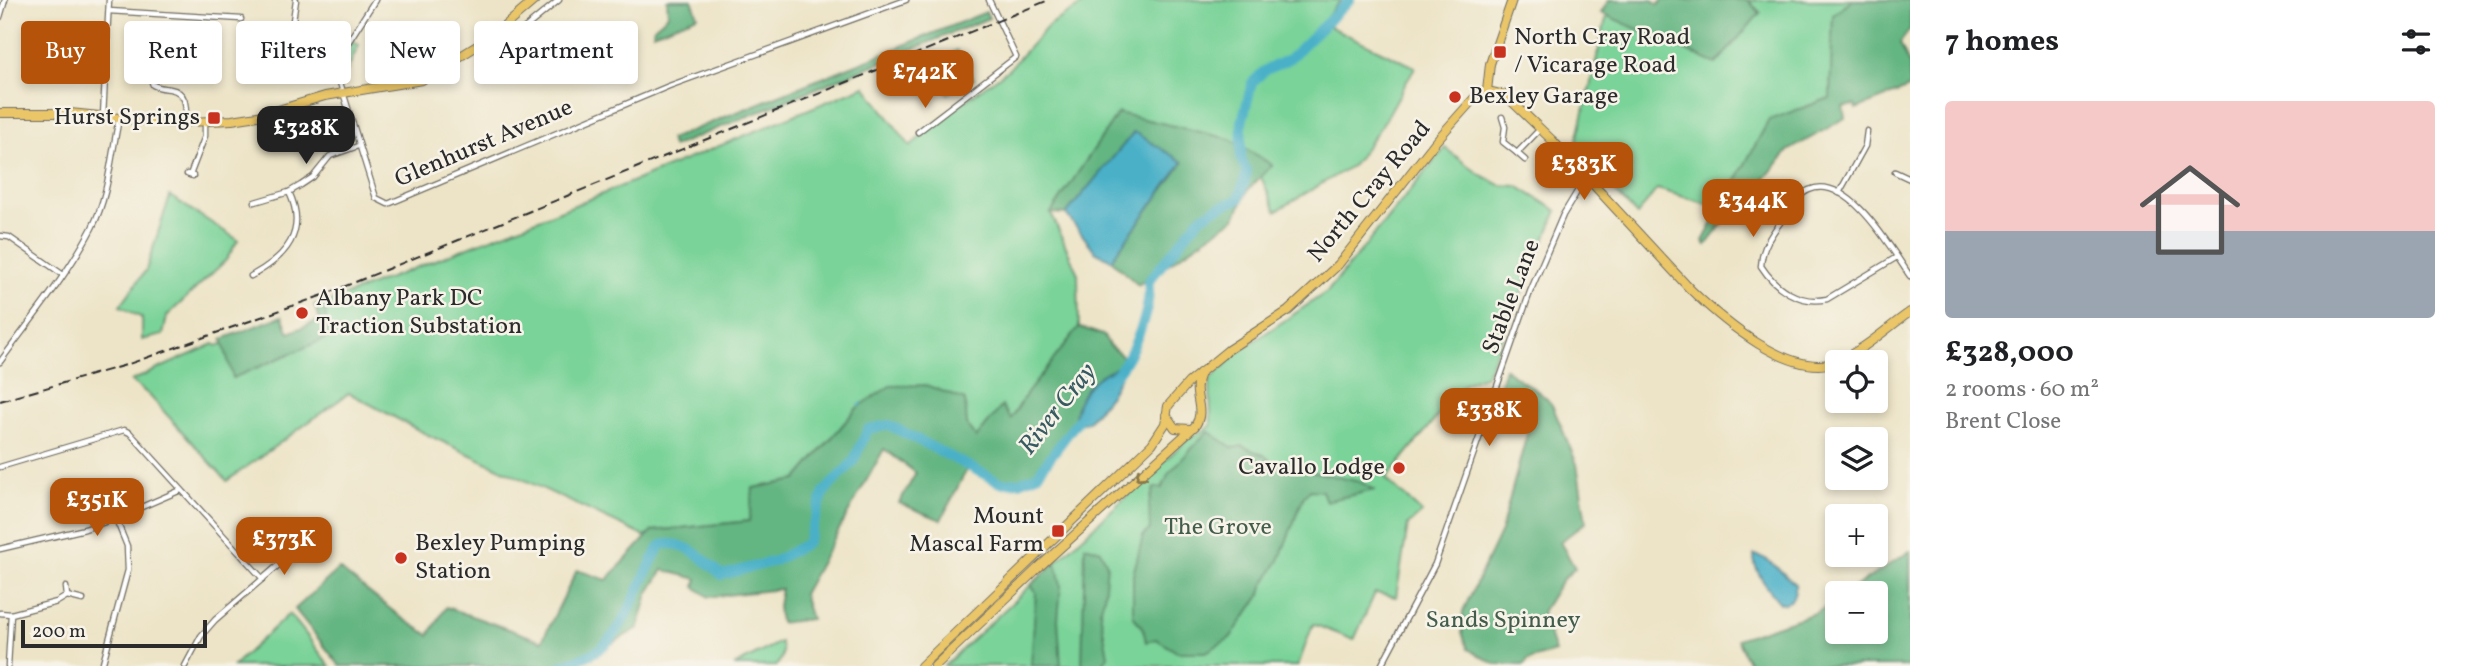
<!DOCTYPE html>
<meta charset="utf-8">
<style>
:root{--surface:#fff;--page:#f6f6f6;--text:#202124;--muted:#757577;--accent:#b45309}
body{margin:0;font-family:Vollkorn,serif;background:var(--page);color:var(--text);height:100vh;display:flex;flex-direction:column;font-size:26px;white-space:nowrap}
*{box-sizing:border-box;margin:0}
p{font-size:23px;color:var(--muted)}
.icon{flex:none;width:38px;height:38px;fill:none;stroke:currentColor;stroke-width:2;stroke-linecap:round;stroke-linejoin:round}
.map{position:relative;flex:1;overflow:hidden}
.panel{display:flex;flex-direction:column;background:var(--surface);width:560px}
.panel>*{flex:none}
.banner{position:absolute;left:21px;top:21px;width:665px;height:63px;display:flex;gap:14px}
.tools{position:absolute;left:1825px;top:350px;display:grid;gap:14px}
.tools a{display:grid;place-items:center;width:63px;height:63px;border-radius:7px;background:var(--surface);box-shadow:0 4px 10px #0003;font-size:35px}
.scale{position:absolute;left:21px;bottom:18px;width:186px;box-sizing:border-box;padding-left:7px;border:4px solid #2b2b2b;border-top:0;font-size:19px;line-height:24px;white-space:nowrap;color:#2b2b2b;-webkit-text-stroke:5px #f7f3e8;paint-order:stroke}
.price{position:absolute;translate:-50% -60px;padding:0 16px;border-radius:14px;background:var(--accent);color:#fff;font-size:23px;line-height:46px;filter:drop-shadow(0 2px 4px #0008)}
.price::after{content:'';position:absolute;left:50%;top:42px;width:21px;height:16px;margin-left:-10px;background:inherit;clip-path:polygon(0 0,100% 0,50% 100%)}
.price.current{background:#222;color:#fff}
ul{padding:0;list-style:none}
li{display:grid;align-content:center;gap:14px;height:371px;padding:0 35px}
li span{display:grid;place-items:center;height:217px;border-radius:7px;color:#555}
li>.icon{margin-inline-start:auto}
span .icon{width:126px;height:126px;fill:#fffc;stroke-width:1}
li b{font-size:30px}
h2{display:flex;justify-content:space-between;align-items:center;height:84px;padding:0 35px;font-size:30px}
.chip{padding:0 24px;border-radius:7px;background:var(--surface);box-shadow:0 4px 10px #0003;font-size:24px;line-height:63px}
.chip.current{background:var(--accent);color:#fff}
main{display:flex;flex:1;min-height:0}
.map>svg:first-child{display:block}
</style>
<main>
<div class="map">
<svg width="1910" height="666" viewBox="0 0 1910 666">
<rect width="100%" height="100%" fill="#f7f3e8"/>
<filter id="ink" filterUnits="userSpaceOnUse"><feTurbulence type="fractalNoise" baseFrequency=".0143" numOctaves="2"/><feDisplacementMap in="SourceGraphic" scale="14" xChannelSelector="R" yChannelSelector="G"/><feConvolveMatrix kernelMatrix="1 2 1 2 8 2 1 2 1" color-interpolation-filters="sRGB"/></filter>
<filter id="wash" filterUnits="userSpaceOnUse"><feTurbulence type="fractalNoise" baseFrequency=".00686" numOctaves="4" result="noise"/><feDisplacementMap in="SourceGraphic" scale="28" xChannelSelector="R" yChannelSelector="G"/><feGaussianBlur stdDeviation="1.57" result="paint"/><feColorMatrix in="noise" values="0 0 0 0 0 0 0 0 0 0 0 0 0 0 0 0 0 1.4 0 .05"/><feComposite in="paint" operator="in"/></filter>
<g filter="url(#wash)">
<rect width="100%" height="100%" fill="#ede4c7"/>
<g fill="#7ad399" stroke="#527f62" stroke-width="2">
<polygon points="1090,0 1341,0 1322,23 1415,67 1384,122 1353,165 1276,211 1261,177 1272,165 1230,139 1118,114 1051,213 1078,274 1079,327 1025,396 1011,419 1002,407 976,439 967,425 857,408 796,480 753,488 750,521 652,531 646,537 424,433 349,393 227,481 149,395 131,381 214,344 217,346 284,320 291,340 325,326 324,304 595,197 865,86 910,146 948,113 1009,69 1049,25"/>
<polygon points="1748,0 1853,0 1833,15 1830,98 1769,120 1721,208 1657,189 1637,215 1575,149 1607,15 1760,12"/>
<polygon points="351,41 359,45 342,81 339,66"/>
<polygon points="957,50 974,79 948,94 931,64"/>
<polygon points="1445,148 1479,174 1500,185 1517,186 1557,211 1486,375 1464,384 1386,479 1422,513 1408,525 1396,597 1375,593 1354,640 1313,624 1298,666 944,666 1187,440 1211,426 1210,380 1238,352 1328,291"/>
<polygon points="170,196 238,240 226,260 167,316 163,335 142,340 142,318 120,306 146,270"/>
<path d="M289,614c16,16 27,36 41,52h-97z"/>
<path d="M780,642c4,10 3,16 -4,24h-42z"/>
</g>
<g fill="#63b581" stroke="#477056" stroke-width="2">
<polygon points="667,0 692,0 698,16 653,33 654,27 668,15"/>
<polygon points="1609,0 1652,0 1658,5 1663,0 1748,0 1760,13 1716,64 1601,13"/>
<polygon points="1853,0 1910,0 1910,29 1900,43 1910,66 1909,88 1856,109 1855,105 1843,107 1845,118 1788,151 1741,207 1737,205 1706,245 1703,241 1769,120 1830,98 1833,15"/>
<polygon points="986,12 989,18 672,147 670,139"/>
<polygon points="1118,113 1230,139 1272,165 1247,191 1235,218 1138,285 1111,260 1183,163 1134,133 1066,214 1051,213"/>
<polygon points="325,303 327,338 233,378 222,339 282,316 289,333 320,320 314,305"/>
<polygon points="1079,327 1103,335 1110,346 1127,360 1074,424 1037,475 1020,482 1001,483 968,467 941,520 899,503 916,473 884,449 803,594 811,619 780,623 778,606 781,589 709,597 695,587 697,579 663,570 648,594 638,628 574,666 340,666 295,609 339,569 402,618 429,635 446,607 542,641 577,570 607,580 652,531 749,521 753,488 796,480 857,408 890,386 926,385 965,400 967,425 976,438 1002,406 1011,419 1025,396"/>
<path d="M1505,368c14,15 35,20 47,37l25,59 9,58 -26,20 15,26 -13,12 -20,32 13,40 -27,8 -4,5 -29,-1 -27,-15 -6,-17 1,-21 38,-80 27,-101 -41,-6z"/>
<polygon points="1208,431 1233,448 1242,446 1264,455 1275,465 1293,467 1360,482 1374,490 1326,501 1322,491 1310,490 1304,496 1279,560 1263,586 1261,594 1230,638 1206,652 1177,652 1156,639 1146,642 1143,628 1133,616 1133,575 1143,536 1150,529 1149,503 1154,488 1162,488 1169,473"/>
<polygon points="1085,546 1100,550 1107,564 1104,598 1100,611 1108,656 1102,666 1082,666"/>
<polygon points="1910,551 1910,666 1750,666 1737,639 1818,612 1837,599 1838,632 1876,632 1876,593 1846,593"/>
<polygon points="1056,562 1061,585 1058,620 1061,666 1031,666 1036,592 1031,585"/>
</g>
<g fill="#49b0c8" stroke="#3a6e7a" stroke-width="2">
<polygon points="1134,132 1183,162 1111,260 1095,251 1066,214"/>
<path d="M1120,366l4,3 -14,26 -22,27 -14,2c2,-31 17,-47 46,-58z"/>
<path d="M1754,555c16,2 29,19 41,29 1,10 -3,20 -14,20 -11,-13 -28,-32 -27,-49z"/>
</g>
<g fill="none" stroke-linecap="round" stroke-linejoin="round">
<polyline stroke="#49b0c8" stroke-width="2" points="859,406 862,403"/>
<g stroke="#49b0c8" stroke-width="10">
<path d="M1115,376c17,-20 38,-68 33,-94l51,-63 14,-9 26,-11 8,-27 -6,-13 1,-37 10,-39 12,-12 25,-12 61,-59"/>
<path d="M561,666c12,-5 29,-9 40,-18 27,-21 41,-74 60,-103 25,-6 43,15 61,30l53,-14 32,-18 17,-51 29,-30 15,-33 21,-4 112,58 19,-1 17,-7 45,-60"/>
</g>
</g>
</g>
<g filter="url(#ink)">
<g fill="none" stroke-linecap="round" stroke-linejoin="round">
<g stroke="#6f6c62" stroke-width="7">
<g id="street">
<polyline points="296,0 291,34 340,55"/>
<polyline points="375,0 340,55 337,73 376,198 388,204 669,86 906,0"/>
<polyline points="109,11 241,19"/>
<polyline points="0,17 5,0"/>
<polyline points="493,37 499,44 504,45 559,0"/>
<path d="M151,79l2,6c6,3 10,3 17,4 18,3 16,19 16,34"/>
<polyline points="103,116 109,0"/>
<polyline points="1502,117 1505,127 1503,142 1517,153 1540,129"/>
<polyline points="918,132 1016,57 989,0"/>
<polyline points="1517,153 1525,160"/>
<polyline points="1895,172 1910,179"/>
<polyline points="187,174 193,176"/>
<polyline points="190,175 205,136 205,122"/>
<polyline points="1839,193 1865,146 1867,131"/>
<polyline points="255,202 289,192 301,185 313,177 330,156 358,146"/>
<polyline points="0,236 9,237 62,274"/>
<path d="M1897,257l-70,42c-28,6 -52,-11 -66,-33 1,-22 14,-36 26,-53 6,-9 12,-19 22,-23 40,-17 83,60 101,86"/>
<path d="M251,276c35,-19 57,-44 38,-84"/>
<path d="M0,362c31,-43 67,-86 92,-134 17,-33 19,-73 27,-109"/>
<polyline points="0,467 124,430 130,433 263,579"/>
<polyline points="0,549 85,529 116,518 181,490"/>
<polyline points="66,587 67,596"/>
<polyline points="0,613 11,614"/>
<polyline points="8,666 11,614 57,602 67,596 83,600"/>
<polyline points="102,666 128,570 127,546 116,519"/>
<polyline points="185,666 201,636 215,620 289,556"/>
<polyline points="1381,666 1435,564 1530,292 1563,215 1586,177"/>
</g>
</g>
<g stroke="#6f6c62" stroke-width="10">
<g id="primary">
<path d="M1487,91l18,4 47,45 138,149c31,30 102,92 148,72 26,-11 49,-33 72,-49"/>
<polyline points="1487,91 1490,64 1512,0"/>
<polyline points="0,113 70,113 169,123 232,120 258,116 325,96 422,80 493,36 535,0"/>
<polyline points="1166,415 1175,428 1190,429"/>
<polyline points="921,666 1152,444 1165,424 1168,406 1189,382 1228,350 1288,311 1338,265 1436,141 1477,95 1487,91"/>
<path d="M935,666l103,-98 157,-142c12,-17 -5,-31 5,-53"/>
</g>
</g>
<use href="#street" stroke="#fff" stroke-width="4.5"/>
<use href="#primary" stroke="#eac669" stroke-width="8"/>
<polyline stroke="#2b2b2b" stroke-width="2" stroke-dasharray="10 5" stroke-linecap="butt" points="0,401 126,365 326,294 1049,0"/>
</g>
<defs><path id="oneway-chevron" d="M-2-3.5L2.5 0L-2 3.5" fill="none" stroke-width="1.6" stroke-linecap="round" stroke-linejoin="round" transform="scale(1.75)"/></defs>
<use stroke="#8a784a" href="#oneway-chevron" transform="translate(1140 476) rotate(138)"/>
</g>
<g fill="#c8321e" stroke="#f7f3e8" stroke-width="2.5">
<rect x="1493" y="45" width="14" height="14" rx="3.5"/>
<circle cx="1455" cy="97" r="7"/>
<rect x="207" y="111" width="14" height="14" rx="3.5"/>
<circle cx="302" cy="313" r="7"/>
<circle cx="1399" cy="468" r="7"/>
<rect x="1051" y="524" width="14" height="14" rx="3.5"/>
<circle cx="401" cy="558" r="7"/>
</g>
<g text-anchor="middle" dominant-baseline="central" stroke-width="5" stroke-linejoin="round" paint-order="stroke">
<g font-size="24" fill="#2b2b2b" stroke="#f7f3e8" text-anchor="start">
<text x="1514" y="38">North Cray Road<tspan x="1514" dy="28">/ Vicarage Road</tspan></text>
<text x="1469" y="97">Bexley Garage</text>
<text x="200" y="118" text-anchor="end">Hurst Springs</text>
<text x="316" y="299">Albany Park DC<tspan x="316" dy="28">Traction Substation</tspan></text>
<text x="1385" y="468" text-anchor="end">Cavallo Lodge</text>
<text x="1044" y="517" text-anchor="end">Mount<tspan x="1044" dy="28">Mascal Farm</tspan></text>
<text x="415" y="544">Bexley Pumping<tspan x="415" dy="28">Station</tspan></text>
</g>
<g font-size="24" fill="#2b2b2b" stroke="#f7f3e8">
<text transform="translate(484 144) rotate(-23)">Glenhurst Avenue</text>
<text transform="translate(1370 192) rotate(-50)">North Cray Road</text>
<text transform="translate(1512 297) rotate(-69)">Stable Lane</text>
</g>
<g font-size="24" fill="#435d4c" stroke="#f7f3e8">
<text x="1218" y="528">The Grove</text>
<text x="1503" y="621">Sands Spinney</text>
</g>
<g font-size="26" font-style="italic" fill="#365a62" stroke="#f7f3e8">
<text transform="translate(1058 409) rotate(-52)">River Cray</text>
</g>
</g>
</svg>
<div class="tools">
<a><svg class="icon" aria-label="locate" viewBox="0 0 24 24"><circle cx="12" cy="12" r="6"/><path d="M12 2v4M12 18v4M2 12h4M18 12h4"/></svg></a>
<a><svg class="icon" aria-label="layers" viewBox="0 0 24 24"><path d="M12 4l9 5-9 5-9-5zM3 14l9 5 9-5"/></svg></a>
<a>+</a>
<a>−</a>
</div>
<div class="scale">200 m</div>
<b class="price" style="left:925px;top:110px">£742K</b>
<b class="price current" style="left:306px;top:166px">£328K</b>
<b class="price" style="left:1584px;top:202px">£383K</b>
<b class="price" style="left:1753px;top:239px">£344K</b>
<b class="price" style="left:1489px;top:448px">£338K</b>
<b class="price" style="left:97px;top:538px">£351K</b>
<b class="price" style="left:284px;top:577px">£373K</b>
<div class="banner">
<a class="chip current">Buy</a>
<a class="chip">Rent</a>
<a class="chip">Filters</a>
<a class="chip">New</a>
<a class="chip">Apartment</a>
</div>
</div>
<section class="panel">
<h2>7 homes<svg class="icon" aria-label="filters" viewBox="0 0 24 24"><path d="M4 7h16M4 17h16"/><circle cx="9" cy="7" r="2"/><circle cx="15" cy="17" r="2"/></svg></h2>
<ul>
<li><span style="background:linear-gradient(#f6c9c9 60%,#9aa5b1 0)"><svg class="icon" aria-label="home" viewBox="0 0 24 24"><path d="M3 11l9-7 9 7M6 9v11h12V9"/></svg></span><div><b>£328,000</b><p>2 rooms · 60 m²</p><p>Brent Close</p></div></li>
</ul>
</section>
</main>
